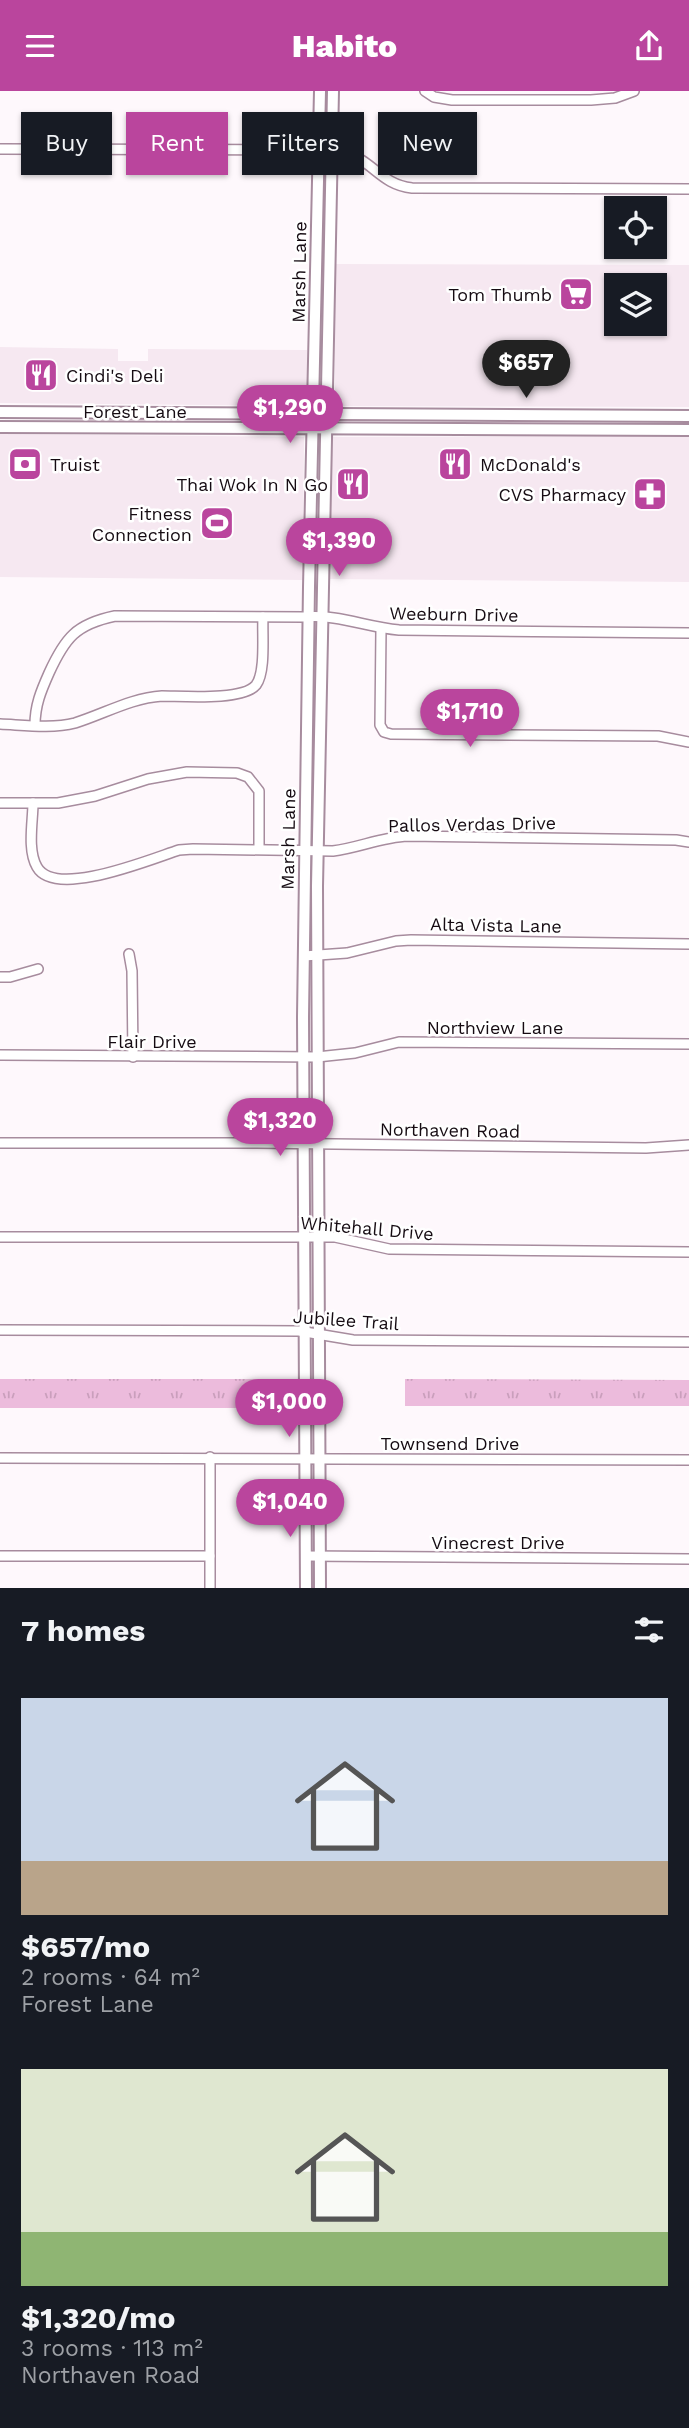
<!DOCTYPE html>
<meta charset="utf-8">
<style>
:root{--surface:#171b24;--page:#242831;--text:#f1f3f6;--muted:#9ea1a6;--accent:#ba459d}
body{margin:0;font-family:"Work Sans",sans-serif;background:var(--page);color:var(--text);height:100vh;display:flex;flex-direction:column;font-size:26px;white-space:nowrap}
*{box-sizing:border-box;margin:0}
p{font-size:23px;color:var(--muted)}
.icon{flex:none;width:38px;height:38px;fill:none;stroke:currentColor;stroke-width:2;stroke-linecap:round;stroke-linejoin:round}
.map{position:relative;height:1497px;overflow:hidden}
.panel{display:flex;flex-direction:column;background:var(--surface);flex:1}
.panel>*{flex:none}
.guide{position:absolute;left:21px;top:21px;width:648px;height:63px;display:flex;gap:14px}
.buttons{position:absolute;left:604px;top:105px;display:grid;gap:14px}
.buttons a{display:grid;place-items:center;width:63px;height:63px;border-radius:0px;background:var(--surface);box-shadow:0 2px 5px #0004;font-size:35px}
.price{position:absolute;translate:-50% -60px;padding:0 16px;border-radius:24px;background:var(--accent);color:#fff;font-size:23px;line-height:46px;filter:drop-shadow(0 2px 4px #0008)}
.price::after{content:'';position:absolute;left:50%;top:42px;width:21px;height:16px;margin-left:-10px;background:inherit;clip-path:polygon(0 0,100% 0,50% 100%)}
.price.on{background:#222;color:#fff}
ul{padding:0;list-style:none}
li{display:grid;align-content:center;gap:14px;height:371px;padding:0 21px}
li span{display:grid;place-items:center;height:217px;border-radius:0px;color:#555}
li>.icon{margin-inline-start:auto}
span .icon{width:126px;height:126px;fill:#fffc;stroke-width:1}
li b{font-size:30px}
h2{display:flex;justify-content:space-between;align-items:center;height:84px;padding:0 21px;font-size:30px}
.pill{padding:0 24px;border-radius:0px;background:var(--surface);box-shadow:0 2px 5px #0004;font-size:24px;line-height:63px}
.pill.on{background:var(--accent);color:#fff}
header{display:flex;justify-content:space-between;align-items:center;height:91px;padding:0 21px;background:var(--accent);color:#fff;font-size:32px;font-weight:800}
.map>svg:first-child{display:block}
</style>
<header><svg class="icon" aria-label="menu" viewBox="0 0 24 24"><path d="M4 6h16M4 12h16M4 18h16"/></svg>Habito<svg class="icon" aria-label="share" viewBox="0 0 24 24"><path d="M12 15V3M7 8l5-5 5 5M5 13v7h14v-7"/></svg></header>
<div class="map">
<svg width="689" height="1497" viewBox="0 0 689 1497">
<defs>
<pattern id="park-tufts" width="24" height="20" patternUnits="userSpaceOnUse" patternTransform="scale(1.75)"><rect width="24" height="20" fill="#ecbbdc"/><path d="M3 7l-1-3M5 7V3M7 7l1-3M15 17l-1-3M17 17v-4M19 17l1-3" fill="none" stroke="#ca9fbc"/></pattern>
</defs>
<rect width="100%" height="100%" fill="#fef8fc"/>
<g fill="#f6e8f1" fill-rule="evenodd">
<path d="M335,173l354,1v142l-354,-1zM654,194v39h-38v-39z"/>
<polygon points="0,256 118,258 118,270 148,270 148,258 307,259 307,315 0,312"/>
<polygon points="0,343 304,346 303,489 0,486"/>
<polygon points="689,345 689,491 328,488 332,346"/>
</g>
<g fill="url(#park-tufts)">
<rect x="0" y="1288" width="301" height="29"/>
<polygon points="405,1288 689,1289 689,1315 405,1315"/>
</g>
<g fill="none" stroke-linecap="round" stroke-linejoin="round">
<g stroke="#a78c9e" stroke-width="12">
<g id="minor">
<polyline points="425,0 434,6 452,9 591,9 615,7 634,0"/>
<path d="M0,58l332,1c40,4 44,34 80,38l277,1"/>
<polyline points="381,538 380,634 384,641 391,643 658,645 689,651"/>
<path d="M0,633c23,1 52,5 75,-1 29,-9 56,-25 87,-27 20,0 81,5 94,-11 10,-13 6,-51 7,-68"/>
<path d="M35,634c0,-20 6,-34 14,-52 16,-35 27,-49 66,-57l189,1c35,-3 61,10 95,13l290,3"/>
<polyline points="0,712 58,712 95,705 148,688 187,681 237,682 248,686 259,700 259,758"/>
<path d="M33,712c0,18 -6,47 4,64 18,32 114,-8 142,-17l14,-1 140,2c25,-3 49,-14 75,-15l268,4 13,2"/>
<polyline points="129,863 132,880 133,966"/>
<polyline points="304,865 347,862 396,850 411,849 689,853"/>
<polyline points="0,886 10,886 38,878"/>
<polyline points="0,964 317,966 355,962 399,951 689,953"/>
<polyline points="0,1052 257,1052 646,1057 689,1054"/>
<polyline points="0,1146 335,1146 389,1158 689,1161"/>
<polyline points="0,1239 299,1240 353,1249 689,1251"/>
<polyline points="0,1367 689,1369"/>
<polyline points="0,1465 210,1465"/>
<polyline points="306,1465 689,1468"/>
<polyline points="210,1497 210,1366"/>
</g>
</g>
<g stroke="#a78c9e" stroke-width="14">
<g id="major">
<polyline points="0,321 689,325"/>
<polyline points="0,336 689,339"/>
<polyline points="306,1497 303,926 309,496 320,0"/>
<polyline points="320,1497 317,795 333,0"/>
</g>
</g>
<use href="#minor" stroke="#fff" stroke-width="9"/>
<use href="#major" stroke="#fff" stroke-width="10"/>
</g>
<defs>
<g id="supermarket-square" transform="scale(1.75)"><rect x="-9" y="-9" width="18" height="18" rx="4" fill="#ba459d" stroke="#fff"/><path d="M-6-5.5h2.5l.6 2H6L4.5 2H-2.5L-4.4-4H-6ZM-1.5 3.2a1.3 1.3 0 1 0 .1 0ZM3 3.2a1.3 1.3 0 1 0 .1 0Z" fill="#fff"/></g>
<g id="restaurant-square" transform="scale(1.75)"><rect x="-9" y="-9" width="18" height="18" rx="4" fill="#ba459d" stroke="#fff"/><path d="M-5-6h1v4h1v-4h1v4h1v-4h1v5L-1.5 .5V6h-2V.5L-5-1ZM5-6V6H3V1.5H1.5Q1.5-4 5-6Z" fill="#fff"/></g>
<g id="bank-square" transform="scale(1.75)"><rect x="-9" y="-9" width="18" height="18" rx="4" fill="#ba459d" stroke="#fff"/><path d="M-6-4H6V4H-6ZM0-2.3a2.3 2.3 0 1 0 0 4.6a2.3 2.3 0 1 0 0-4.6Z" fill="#fff"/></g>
<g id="pharmacy-square" transform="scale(1.75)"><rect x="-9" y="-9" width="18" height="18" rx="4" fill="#ba459d" stroke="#fff"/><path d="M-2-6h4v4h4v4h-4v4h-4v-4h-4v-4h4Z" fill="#fff"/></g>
<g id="stadium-square" transform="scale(1.75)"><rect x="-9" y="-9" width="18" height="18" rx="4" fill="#ba459d" stroke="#fff"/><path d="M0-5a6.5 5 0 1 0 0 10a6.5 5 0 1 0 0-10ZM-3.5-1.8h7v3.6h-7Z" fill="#fff"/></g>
</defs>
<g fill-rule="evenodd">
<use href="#supermarket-square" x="576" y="203"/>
<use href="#restaurant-square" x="41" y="284"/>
<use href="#bank-square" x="25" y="373"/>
<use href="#restaurant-square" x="455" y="373"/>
<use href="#restaurant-square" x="353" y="393"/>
<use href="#pharmacy-square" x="650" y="403"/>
<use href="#stadium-square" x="217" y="432"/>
</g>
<g text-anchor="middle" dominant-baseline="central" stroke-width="5" stroke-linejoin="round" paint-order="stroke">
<g font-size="18" fill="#150b12" stroke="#fff">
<text transform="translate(299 181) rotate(-89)">Marsh Lane</text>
<text x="135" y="320">Forest Lane</text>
<text transform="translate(454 523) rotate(1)">Weeburn Drive</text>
<text transform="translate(472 733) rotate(-1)">Pallos Verdas Drive</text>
<text transform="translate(288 748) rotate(-89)">Marsh Lane</text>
<text transform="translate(496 834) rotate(1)">Alta Vista Lane</text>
<text x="495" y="936">Northview Lane</text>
<text x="152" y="950">Flair Drive</text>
<text transform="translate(450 1039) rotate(1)">Northaven Road</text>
<text transform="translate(367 1137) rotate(5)">Whitehall Drive</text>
<text transform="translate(346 1229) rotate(4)">Jubilee Trail</text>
<text x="450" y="1352">Townsend Drive</text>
<text x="498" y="1451">Vinecrest Drive</text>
</g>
<g font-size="18" fill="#150b12" stroke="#fff" text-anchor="end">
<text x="552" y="203">Tom Thumb</text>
<text x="66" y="284" text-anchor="start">Cindi's Deli</text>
<text x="50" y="373" text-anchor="start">Truist</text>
<text x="480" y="373" text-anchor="start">McDonald's</text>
<text x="328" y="393">Thai Wok In N Go</text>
<text x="626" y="403">CVS Pharmacy</text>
<text x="192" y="422">Fitness<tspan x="192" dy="21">Connection</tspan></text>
</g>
</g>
</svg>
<div class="buttons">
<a><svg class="icon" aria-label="locate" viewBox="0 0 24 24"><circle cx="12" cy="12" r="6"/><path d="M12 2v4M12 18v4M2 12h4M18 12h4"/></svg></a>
<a><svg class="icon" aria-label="layers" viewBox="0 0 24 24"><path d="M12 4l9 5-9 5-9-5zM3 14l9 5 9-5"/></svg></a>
</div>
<b class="price on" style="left:526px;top:309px">$657</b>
<b class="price" style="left:290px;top:354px">$1,290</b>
<b class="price" style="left:339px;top:487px">$1,390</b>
<b class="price" style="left:470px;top:658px">$1,710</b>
<b class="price" style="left:280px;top:1067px">$1,320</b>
<b class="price" style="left:289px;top:1348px">$1,000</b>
<b class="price" style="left:290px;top:1448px">$1,040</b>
<div class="guide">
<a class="pill">Buy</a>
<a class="pill on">Rent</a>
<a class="pill">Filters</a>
<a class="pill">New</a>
</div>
</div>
<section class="panel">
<h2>7 homes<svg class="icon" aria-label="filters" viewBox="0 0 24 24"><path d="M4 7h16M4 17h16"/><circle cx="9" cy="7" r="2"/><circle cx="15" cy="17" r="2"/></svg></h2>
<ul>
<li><span style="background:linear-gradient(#c9d6e8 75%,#b9a48a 0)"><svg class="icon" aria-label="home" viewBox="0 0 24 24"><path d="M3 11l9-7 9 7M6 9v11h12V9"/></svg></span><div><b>$657/mo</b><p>2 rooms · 64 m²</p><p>Forest Lane</p></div></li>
<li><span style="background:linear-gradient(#dfe7d0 75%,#8fb573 0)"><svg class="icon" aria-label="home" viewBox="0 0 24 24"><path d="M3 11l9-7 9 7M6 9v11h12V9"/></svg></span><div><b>$1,320/mo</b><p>3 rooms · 113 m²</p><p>Northaven Road</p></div></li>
</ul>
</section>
